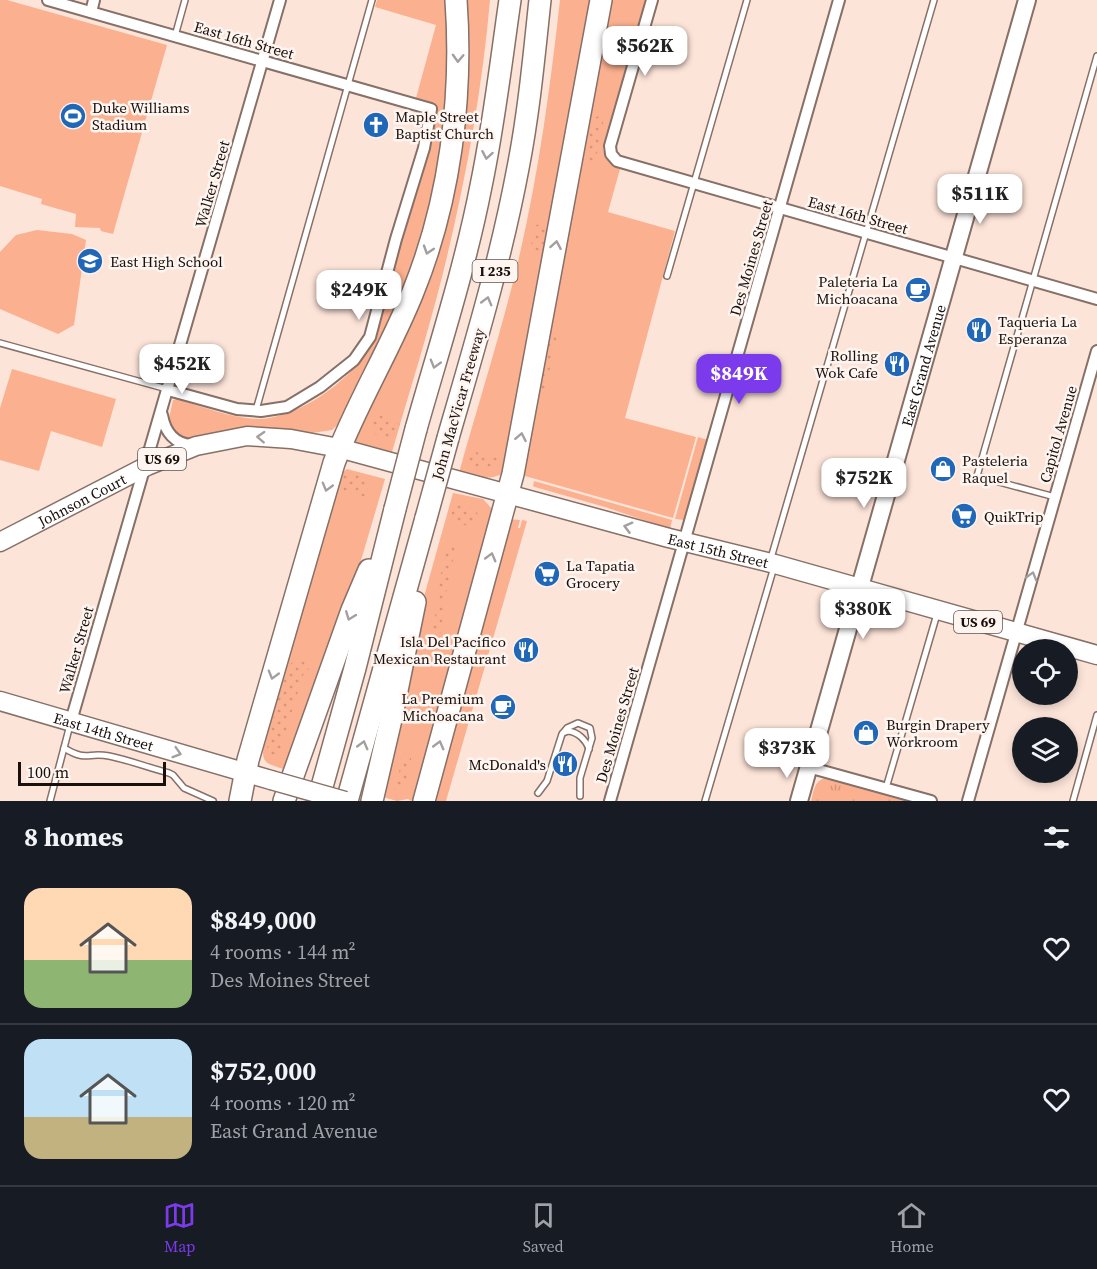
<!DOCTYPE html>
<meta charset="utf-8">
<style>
:root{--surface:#171b24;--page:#242831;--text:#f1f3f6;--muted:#9ea1a6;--line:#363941;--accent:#7c3aed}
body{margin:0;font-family:"Source Serif 4",serif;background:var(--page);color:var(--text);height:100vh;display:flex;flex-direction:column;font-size:22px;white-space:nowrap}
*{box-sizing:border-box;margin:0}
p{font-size:20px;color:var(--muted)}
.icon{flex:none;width:33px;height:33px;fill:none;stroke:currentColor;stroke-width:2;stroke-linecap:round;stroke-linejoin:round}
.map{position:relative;height:801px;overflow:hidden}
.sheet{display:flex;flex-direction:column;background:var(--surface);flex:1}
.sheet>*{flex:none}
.controls{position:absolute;left:1012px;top:639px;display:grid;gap:12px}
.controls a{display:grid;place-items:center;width:66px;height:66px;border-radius:50%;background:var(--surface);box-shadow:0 3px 9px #0003;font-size:30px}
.scale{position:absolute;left:18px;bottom:15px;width:148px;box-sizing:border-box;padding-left:6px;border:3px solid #19100d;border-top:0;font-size:16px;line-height:21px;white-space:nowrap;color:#19100d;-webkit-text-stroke:4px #fff5f0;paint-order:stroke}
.price{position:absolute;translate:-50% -51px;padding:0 14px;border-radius:12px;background:#fff;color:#222;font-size:20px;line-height:39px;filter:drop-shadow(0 2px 3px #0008)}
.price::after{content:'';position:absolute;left:50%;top:36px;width:18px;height:14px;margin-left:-9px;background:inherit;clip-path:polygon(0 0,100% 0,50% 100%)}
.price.selected{background:var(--accent);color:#fff}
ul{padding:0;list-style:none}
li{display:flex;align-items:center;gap:18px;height:150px;padding:0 24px}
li+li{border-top:2px solid var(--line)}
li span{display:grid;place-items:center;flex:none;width:168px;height:120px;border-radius:18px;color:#555}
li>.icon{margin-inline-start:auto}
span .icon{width:72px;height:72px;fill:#fffc;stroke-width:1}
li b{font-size:26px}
h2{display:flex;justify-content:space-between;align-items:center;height:72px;padding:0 24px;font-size:26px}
.tab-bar{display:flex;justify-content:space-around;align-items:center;height:84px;border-top:2px solid var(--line);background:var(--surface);font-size:16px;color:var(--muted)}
.tab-bar a{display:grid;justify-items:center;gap:3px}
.tab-bar .selected{color:var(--accent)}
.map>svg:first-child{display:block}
</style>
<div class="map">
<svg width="1097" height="801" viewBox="0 0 1097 801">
<defs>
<pattern id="park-tufts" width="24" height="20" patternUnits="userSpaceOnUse" patternTransform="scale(1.5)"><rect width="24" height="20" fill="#fbb08f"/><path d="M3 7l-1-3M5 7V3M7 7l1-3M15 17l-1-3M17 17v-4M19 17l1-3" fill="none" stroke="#d7967a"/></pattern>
<pattern id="garden-dots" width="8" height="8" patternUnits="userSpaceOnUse" patternTransform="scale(1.5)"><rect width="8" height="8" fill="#fbb08f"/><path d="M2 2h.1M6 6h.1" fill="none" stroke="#d7967a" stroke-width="1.8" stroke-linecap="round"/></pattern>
</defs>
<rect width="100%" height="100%" fill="#fde4d9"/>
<g fill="#fbb08f">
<polygon points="0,0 7,0 167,45 113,234 101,231 100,228 75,227 76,214 41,204 42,199 0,186"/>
<path d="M377,0h71l1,81 -10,84 -17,80 -29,73 -47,99 -14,13 -20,3 -35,-3 -83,11 -16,-4 -10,-14 5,-23 4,-1c26,8 54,19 81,20 36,0 82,-32 103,-59 5,-6 9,-13 13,-20l63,-224c-2,-14 -8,-15 -21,-18l20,-73 -61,-18z"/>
<path d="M462,0h28c-8,92 -25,184 -47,273 -15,60 -34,120 -51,179l-39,-11 82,-197z"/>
<path d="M560,0h33l-91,474c-15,7 -27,3 -43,-1 19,-69 41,-137 58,-207 21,-88 33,-176 43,-266z"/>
<path d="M606,0h40l-43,149c3,11 7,15 17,20l-12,43 67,19 -50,187 71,19 -23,81 -148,-42 -3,-9z"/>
<polygon points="37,230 72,234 86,240 74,325 58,334 0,309 0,252 16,235"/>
<polygon points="12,369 116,399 102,447 51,431 39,471 0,460 0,408"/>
<polygon points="698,437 708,440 684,520 675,519"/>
<path d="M347,469l38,10 -23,78 -75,213c-23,-7 -28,-7 -21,-33l-4,-2 77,-260z"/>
<polygon points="534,481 672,520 670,529 605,507 535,487 533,486"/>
<polygon points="453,493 483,499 493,510 418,794 411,801 408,799 397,801 379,796 425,593"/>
<polygon points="508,519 520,520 518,528 520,528 522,520 527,521 446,801 430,801"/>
</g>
<path fill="url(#park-tufts)" d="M825,778h4l80,23h-98c3,-10 3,-20 14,-23z"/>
<g fill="url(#garden-dots)">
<path d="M600,116l3,1c1,14 -5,34 -10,47l-3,1 -4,-5 4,-31 6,-12z"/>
<polygon points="540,224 547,228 542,255 529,253 536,225"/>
<polygon points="551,333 557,336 545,391 542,391 539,387 547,339"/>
<path d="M377,413l13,4 -1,5 11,2 -4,13c-11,3 -21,1 -26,-10z"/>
<path d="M472,451l26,7 1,4 -6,7c-10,1 -18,-1 -26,-8v-7z"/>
<path d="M346,472c14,0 28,10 19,25l-26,-7 -2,-3 1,-5z"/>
<path d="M460,503l15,8 5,5v3c-17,18 -41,-8 -20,-16z"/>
<path d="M450,544l5,2c-2,18 -6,34 -10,51 -4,18 0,34 -11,50l-2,-2 -1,-10 7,-33v-14l9,-42z"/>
<path d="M295,659l8,2 6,8 -6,6 -24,79 -7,1 -5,-3c2,-16 16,-85 28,-93z"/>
<path d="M405,754l6,4c1,11 -5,24 -10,34l-8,2 9,-33 -2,-3z"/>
</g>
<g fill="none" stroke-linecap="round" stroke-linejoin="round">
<g stroke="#867067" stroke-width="8">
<g id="service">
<polyline points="175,36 185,0"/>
<polyline points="667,276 747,0"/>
<polyline points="0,343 167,389"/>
<polyline points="256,410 372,0"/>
<polyline points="1055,497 977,476 1097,56"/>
<polyline points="771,558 934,0"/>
<path d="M563,733l5,-2c10,1 18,9 21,18"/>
<path d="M64,748c23,14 23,4 45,8 20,4 40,12 60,17l4,2 11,13 29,13"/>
<polyline points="886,788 937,614"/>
<polyline points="538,793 547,781 562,734 567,728 578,723 590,728 592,738 580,778 580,796"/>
<polyline points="50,801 70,725"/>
<polyline points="705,801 774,567"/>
<polyline points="1073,801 1097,715"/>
</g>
</g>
<g stroke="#867067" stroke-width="14">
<g id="minor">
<polyline points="48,0 431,109 424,148 396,239 370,337 354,360 320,387 287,407 261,411 237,409 168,390"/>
<polyline points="652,0 610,146 611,154 617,161 1097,299"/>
<polyline points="91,12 94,0"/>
<path d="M162,415c3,17 13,29 30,30"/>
<polyline points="71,721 280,0"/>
<polyline points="808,767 931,801"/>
<polyline points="610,801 839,0"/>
<polyline points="968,801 1097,351"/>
</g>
</g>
<g stroke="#867067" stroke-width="20">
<g id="secondary">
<path id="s1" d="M799,801l228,-801"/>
</g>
</g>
<g stroke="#867067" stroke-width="21">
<g id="primary">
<path id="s2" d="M0,542l147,-76 49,-20 51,-10 44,3 48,9 330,90 106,26 322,91"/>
<path id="s3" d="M0,701l271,79"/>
</g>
</g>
<g stroke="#867067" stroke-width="24">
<g id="motorway">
<path d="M416,429c23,-81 49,-161 65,-243 13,-62 20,-124 29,-186"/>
<path d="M448,438c26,-90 53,-179 70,-270 11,-56 16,-112 22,-168"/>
<path d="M240,801l8,-41 86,-297c22,-59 56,-113 79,-171 37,-91 50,-194 43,-292"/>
<polyline points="284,801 352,610 369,570"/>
<polyline points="318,801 355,668 395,509"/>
<polyline points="347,801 426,518"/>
<polyline points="372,801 392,715 415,602"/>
<polyline points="424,801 513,474 601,0"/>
</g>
</g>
<use href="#service" stroke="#fff" stroke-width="5"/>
<use href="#minor" stroke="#fff" stroke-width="10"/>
<use href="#secondary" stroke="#fff" stroke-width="16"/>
<use href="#primary" stroke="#fff" stroke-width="18"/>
<use href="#motorway" stroke="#fff" stroke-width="21"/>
<g stroke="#867067" stroke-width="21" stroke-linecap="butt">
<polyline id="primary-bridge" points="271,780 345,801"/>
</g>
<g stroke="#867067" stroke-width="24" stroke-linecap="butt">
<g id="motorway-bridge">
<polyline points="395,509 416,429"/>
<polyline points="426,518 448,438"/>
</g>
</g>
<use href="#primary-bridge" stroke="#fff" stroke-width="18"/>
<use href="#motorway-bridge" stroke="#fff" stroke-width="21"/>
</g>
<defs><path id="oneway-chevron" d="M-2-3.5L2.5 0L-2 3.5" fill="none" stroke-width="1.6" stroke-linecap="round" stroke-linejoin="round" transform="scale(1.5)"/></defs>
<g stroke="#a39f9e">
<use href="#oneway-chevron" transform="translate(458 58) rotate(92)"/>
<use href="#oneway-chevron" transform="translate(487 155) rotate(100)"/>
<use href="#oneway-chevron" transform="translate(556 245) rotate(-80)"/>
<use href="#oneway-chevron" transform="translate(428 250) rotate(108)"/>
<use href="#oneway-chevron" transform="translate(487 301) rotate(-75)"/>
<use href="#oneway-chevron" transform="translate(435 364) rotate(106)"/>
<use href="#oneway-chevron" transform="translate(261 437) rotate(-177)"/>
<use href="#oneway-chevron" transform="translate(521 437) rotate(-79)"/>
<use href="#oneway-chevron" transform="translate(327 487) rotate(106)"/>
<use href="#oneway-chevron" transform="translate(628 527) rotate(-165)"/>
<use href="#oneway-chevron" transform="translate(491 557) rotate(-75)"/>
<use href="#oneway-chevron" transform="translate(1032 576) rotate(-74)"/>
<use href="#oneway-chevron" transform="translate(350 616) rotate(111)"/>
<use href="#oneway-chevron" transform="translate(273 675) rotate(106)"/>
<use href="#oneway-chevron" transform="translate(363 745) rotate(-75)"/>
<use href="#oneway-chevron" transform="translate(439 745) rotate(-75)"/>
<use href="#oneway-chevron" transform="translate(177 753) rotate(17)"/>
</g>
<defs>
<g id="stadium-disc" transform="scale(1.35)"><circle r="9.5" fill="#2067b7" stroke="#fff5f0"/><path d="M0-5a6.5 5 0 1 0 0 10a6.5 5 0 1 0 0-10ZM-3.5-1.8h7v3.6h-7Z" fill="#fff"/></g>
<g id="church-disc" transform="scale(1.35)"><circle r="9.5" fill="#2067b7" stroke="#fff5f0"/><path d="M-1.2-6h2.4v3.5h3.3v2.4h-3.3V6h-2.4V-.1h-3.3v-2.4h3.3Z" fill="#fff"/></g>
<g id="school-disc" transform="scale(1.35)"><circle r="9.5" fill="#2067b7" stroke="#fff5f0"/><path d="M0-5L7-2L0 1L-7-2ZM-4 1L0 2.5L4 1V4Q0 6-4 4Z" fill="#fff"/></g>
<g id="cafe-disc" transform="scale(1.35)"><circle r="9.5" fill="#2067b7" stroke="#fff5f0"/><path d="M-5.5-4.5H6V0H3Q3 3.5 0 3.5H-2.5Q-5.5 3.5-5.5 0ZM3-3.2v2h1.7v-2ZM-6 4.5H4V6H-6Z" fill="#fff"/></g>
<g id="restaurant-disc" transform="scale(1.35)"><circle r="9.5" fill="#2067b7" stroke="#fff5f0"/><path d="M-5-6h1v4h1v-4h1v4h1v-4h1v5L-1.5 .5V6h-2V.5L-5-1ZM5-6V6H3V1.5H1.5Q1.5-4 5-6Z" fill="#fff"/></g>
<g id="shop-disc" transform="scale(1.35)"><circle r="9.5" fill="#2067b7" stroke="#fff5f0"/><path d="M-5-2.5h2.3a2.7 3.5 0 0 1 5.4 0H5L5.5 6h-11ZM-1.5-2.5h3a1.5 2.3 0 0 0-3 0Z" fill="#fff"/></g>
<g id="supermarket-disc" transform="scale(1.35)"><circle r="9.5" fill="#2067b7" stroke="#fff5f0"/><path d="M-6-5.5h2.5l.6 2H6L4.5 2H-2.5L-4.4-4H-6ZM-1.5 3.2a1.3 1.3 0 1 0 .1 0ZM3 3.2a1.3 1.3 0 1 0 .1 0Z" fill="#fff"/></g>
</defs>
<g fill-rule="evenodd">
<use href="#stadium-disc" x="73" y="116"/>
<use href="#church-disc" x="376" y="125"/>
<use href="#school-disc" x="90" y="261"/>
<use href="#cafe-disc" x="918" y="290"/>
<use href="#restaurant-disc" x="979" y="330"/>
<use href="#restaurant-disc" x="897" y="364"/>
<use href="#shop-disc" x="943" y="469"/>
<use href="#supermarket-disc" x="964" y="516"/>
<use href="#supermarket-disc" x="547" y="574"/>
<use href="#restaurant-disc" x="526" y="650"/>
<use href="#cafe-disc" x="503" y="707"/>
<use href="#shop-disc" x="866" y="733"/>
<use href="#restaurant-disc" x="565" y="764"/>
</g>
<g text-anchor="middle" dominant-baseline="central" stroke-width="5" stroke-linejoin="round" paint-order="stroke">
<g fill="#fff5f0" stroke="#5e5551" stroke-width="1.5">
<rect x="472.5" y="260" width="45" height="22" rx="4.5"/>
<rect x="138" y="448" width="48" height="22" rx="4.5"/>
<rect x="954" y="611" width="48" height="22" rx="4.5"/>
</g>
<g font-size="14" font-weight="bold" fill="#19100d">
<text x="495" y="271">I 235</text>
<text x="162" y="459">US 69</text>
<text x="978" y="622">US 69</text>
</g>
<g font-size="15" fill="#19100d" stroke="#fff5f0">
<text transform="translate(244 40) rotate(16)">East 16th Street</text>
<text transform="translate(212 184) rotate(-74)">Walker Street</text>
<text transform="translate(858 215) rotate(16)">East 16th Street</text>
<text transform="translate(751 258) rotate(-74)">Des Moines Street</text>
<text stroke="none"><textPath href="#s1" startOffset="453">East Grand Avenue</textPath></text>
<text transform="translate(458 404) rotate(-74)">John MacVicar Freeway</text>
<text transform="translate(1058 434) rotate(-74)">Capitol Avenue</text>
<text stroke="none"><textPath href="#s2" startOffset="92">Johnson Court</textPath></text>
<text stroke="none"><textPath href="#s2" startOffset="756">East 15th Street</textPath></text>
<text transform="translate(76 650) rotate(-74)">Walker Street</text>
<text transform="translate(617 725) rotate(-74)">Des Moines Street</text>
<text stroke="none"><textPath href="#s3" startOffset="108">East 14th Street</textPath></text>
</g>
<g font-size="15" fill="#19100d" stroke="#fff5f0" text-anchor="start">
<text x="92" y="107">Duke Williams<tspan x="92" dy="17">Stadium</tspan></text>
<text x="395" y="116">Maple Street<tspan x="395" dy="17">Baptist Church</tspan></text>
<text x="110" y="261">East High School</text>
<text x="898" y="281" text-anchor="end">Paleteria La<tspan x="898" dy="17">Michoacana</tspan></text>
<text x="998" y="321">Taqueria La<tspan x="998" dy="17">Esperanza</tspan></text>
<text x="878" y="355" text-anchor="end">Rolling<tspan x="878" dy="17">Wok Cafe</tspan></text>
<text x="962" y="460">Pasteleria<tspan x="962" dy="17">Raquel</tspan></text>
<text x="984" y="516">QuikTrip</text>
<text x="566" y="565">La Tapatia<tspan x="566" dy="17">Grocery</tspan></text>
<text x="506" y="641" text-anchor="end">Isla Del Pacifico<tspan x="506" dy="17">Mexican Restaurant</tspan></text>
<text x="484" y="698" text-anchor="end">La Premium<tspan x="484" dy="17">Michoacana</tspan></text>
<text x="886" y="724">Burgin Drapery<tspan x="886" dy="17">Workroom</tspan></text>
<text x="546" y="764" text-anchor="end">McDonald's</text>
</g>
</g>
</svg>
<div class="controls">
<a><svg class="icon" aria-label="locate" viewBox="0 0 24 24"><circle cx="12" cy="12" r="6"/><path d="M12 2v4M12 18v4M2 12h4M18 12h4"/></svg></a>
<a><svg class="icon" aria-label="layers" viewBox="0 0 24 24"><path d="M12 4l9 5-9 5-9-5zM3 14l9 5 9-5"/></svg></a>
</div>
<div class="scale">100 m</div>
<b class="price" style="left:645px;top:77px">$562K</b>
<b class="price" style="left:980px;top:225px">$511K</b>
<b class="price" style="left:359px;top:321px">$249K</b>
<b class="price" style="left:182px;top:395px">$452K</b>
<b class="price selected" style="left:739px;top:405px">$849K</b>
<b class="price" style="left:864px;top:509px">$752K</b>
<b class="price" style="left:863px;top:640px">$380K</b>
<b class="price" style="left:787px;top:779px">$373K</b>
</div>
<section class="sheet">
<h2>8 homes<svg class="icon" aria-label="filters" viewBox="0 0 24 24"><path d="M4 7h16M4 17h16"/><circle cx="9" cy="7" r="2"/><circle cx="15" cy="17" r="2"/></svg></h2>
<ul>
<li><span style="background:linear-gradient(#ffd9b3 60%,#8fb573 0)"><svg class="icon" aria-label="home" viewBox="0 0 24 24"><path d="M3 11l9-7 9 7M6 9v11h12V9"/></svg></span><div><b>$849,000</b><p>4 rooms · 144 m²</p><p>Des Moines Street</p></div><svg class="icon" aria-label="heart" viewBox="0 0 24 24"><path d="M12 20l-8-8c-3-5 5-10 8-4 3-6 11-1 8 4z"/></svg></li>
<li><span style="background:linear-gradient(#bfe0f5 65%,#c2b280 0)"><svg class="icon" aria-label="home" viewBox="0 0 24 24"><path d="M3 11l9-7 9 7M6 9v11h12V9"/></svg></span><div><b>$752,000</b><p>4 rooms · 120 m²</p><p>East Grand Avenue</p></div><svg class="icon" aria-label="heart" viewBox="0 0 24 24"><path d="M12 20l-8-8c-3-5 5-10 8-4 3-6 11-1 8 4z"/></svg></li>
</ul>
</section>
<nav class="tab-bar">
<a class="selected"><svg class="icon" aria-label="map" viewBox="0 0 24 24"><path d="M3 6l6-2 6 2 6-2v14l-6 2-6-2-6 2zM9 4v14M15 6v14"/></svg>Map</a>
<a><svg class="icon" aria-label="saved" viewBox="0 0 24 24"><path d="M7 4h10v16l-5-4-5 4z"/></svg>Saved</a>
<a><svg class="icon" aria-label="home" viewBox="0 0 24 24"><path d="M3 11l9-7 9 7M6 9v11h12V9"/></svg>Home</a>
</nav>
